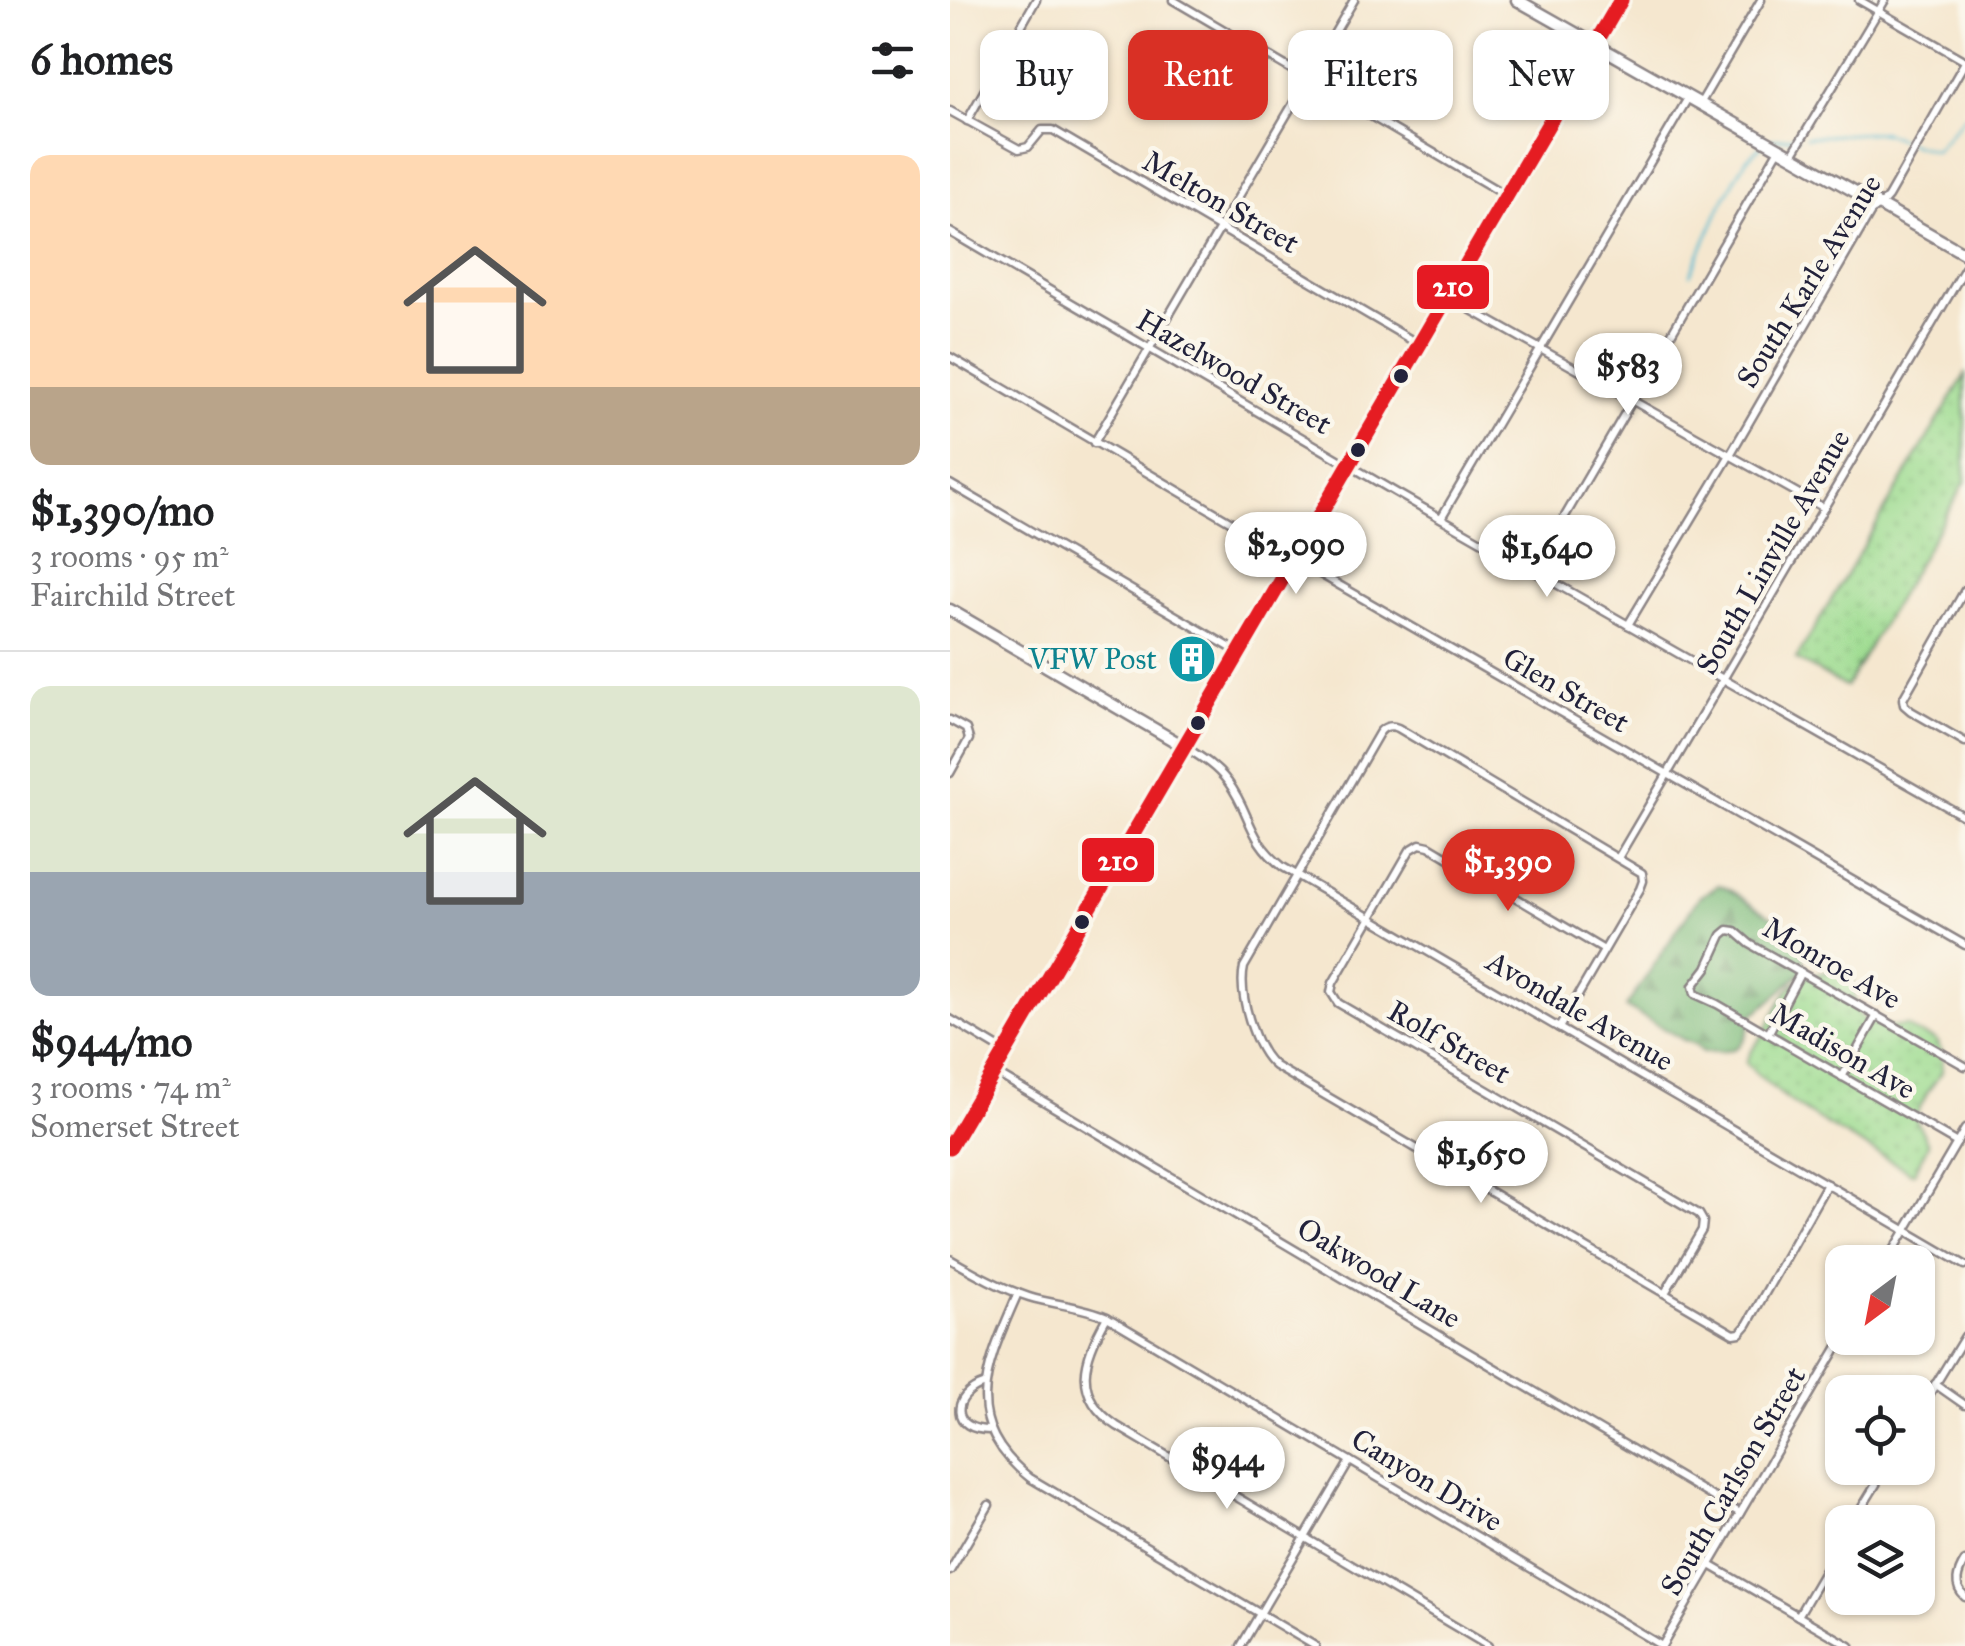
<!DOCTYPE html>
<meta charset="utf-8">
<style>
:root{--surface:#fff;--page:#f6f6f6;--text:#202124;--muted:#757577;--line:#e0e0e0;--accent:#d93025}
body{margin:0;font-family:"IM FELL Great Primer",serif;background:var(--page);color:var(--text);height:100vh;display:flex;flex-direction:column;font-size:38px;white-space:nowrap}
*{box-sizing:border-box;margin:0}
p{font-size:32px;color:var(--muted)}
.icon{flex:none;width:55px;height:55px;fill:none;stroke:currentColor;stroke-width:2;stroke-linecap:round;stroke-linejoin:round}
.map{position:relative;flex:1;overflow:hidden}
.details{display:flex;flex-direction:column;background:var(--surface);width:950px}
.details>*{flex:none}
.banner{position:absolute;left:30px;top:30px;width:835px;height:90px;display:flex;gap:20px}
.needle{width:65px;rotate:212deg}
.controls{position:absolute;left:875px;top:1245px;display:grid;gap:20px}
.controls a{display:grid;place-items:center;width:110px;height:110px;border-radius:20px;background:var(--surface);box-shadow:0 2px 8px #0004;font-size:50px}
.price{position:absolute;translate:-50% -85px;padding:0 22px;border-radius:35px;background:#fff;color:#222;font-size:32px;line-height:65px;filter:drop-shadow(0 2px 5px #0008)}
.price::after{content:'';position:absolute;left:50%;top:60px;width:30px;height:22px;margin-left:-15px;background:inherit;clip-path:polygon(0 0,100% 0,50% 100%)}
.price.active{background:var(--accent);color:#fff}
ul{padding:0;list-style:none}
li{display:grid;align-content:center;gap:20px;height:530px;padding:0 30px}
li+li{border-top:2px solid var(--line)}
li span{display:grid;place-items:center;height:310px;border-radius:20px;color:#555}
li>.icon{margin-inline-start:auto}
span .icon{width:180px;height:180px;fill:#fffc;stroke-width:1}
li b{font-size:42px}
h2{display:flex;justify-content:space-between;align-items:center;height:120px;padding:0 30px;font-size:42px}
.pill{padding:0 35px;border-radius:20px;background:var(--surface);box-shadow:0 2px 8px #0004;font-size:35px;line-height:90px}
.pill.active{background:var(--accent);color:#fff}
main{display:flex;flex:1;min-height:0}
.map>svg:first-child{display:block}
</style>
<main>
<section class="details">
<h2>6 homes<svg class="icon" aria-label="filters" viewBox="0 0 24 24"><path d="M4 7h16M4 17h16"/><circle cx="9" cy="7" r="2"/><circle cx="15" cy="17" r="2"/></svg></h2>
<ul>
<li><span style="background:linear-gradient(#ffd9b3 75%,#b9a48a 0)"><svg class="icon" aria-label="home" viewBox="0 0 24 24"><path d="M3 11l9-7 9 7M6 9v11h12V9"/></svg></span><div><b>$1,390/mo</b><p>3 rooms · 95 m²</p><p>Fairchild Street</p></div></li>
<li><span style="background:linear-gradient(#dfe7d0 60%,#9aa5b1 0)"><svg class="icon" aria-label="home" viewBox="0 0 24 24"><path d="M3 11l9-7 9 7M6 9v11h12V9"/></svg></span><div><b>$944/mo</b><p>3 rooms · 74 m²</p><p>Somerset Street</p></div></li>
</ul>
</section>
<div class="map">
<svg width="1015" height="1646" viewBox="0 0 1015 1646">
<defs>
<pattern id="grass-dots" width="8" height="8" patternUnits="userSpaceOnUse" patternTransform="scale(2.5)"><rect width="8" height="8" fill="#9edc91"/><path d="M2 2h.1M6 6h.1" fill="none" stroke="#88bc7e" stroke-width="1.8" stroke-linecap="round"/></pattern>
<pattern id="forest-firs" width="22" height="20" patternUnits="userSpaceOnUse" patternTransform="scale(2.5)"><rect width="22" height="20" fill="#7ebc7b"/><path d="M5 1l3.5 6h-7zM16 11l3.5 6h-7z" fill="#679866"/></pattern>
</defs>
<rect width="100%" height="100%" fill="#fbf7ec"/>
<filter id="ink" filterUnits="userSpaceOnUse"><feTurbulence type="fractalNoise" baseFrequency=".01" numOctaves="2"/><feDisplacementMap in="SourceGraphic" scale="20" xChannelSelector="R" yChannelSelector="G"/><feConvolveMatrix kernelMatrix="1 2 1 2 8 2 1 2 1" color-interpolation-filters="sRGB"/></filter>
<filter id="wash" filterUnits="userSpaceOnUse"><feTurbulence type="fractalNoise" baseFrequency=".0048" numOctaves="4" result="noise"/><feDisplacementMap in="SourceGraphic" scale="40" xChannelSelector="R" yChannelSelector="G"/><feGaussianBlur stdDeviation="2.25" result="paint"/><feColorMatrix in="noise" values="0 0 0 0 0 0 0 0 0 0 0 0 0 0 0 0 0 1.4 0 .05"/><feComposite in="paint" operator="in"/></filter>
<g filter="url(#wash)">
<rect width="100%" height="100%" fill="#f5e7cf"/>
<g fill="url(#grass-dots)" stroke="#607f66" stroke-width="2.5">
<polygon points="1015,375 1015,482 896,687 846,659"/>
<path d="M892,970l10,3c7,27 -8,45 29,52 10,2 16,3 26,1l6,5 23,9 6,12v20l-13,18 -14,27 13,27 -13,27 -3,2c-56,-33 -121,-62 -166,-110 3,-12 10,-17 16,-27 27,-45 20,-61 80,-66z"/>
</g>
<path fill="url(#forest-firs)" stroke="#506f5b" stroke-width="2.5" d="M769,885c14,5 23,14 36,22 19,11 31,17 49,32v32c-19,13 -31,31 -51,43 -10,36 -13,38 -50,38l-8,-8 -11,-4 -58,-33 73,-110z"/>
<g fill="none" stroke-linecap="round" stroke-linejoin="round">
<g stroke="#52b9d0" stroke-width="2.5">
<polyline points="856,137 933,132 964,145 985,151 1015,116"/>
<polyline points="821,139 848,137"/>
<polyline points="740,275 771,205 796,160 814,143"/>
</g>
</g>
</g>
<g filter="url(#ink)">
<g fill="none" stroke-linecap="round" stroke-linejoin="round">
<g stroke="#8c8485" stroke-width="11">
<g id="street">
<polyline points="223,0 557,196"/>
<polyline points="909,0 1015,61"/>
<polyline points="750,104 811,0"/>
<polyline points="0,111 69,149 78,147 92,130 103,130 470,345"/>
<polyline points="17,121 86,0"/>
<polyline points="842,155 935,0"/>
<polyline points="0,232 445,492 1015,817"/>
<polyline points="498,297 874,508"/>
<polyline points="0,357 389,585 1015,945"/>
<polyline points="144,443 404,0"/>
<polyline points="0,484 288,652"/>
<polyline points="491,518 738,98"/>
<polyline points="583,571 829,149"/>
<polyline points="1015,590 953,699 954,705 961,711 1015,742"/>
<polyline points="678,625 780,455 922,210 930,206 938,197 1015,62"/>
<polyline points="0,720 16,729 19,739 0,773"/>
<path d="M235,747c16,10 31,19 43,35 24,32 18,56 55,85l682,398"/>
<polyline points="668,858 1015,268"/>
<polyline points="654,950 479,846 470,844 460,850 383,983 381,992 388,1003 749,1214 753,1221 752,1230 715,1293"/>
<polyline points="0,1019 55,1052"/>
<path d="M609,1028l81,-139 3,-8 -1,-8 -244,-145c-7,-3 -14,-2 -19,5l-135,234c-6,26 10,82 31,99l459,268 6,-1 7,-8 80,-141"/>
<polyline points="818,1034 851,972"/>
<polyline points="44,1072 790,1513"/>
<polyline points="892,1077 927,1015"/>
<polyline points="1007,1143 767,1004 745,994 743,986 757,968 772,935 778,930 785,931 800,944 1015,1066"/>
<path d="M0,1259c26,15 51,29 79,38 26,8 53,9 78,20l555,329"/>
<polyline points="937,1262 1015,1129"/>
<path d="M68,1293c-30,70 -61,127 12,185l285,168"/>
<path d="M157,1317c-23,40 -37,78 10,109l371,220"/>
<path d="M35,1384c-35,11 -35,47 6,46"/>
<polyline points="985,1384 1015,1405"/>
<polyline points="968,1413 1015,1336"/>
<polyline points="903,1522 936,1468"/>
<path d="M1015,1561c-8,13 -12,25 0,36"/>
<polyline points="760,1565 900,1646"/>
<polyline points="0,1571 39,1505"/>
<polyline points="848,1616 892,1541"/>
<polyline points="291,1646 400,1461"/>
<polyline points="712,1646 893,1338"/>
</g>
</g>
<g stroke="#8c8485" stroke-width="15">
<g id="secondary">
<polyline points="567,0 1015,254"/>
<polyline points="0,610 235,747"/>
<polyline points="0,1147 671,0"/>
</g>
</g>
<use href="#street" stroke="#fff" stroke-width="6"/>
<use href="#secondary" stroke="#fff" stroke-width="10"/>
<g stroke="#fbf7ec" stroke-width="22">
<polyline id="bus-1" points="0,1147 671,0"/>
</g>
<use href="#bus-1" stroke="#e51a23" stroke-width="15"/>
</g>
</g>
<defs>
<g id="building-disc" transform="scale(2.5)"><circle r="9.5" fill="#0f9aa8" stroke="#fbf7ec"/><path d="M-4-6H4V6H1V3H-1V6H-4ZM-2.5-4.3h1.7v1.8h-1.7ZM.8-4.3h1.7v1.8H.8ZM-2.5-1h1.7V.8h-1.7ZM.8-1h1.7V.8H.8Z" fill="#fff"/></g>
</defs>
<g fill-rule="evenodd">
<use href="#building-disc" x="242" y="659"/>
</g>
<g fill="#22223b" stroke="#fbf7ec" stroke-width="4">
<circle cx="451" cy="376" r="9"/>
<circle cx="408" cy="450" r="9"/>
<circle cx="248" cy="723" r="9"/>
<circle cx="132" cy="922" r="9"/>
</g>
<g text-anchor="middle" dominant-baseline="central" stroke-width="9" stroke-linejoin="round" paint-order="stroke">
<g font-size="30" fill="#22223b" stroke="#fbf7ec">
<text transform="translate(271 202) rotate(30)">Melton Street</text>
<text transform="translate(859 281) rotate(-58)">South Karle Avenue</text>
<text transform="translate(284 372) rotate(30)">Hazelwood Street</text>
<text transform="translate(823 552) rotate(-60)">South Linville Avenue</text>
<text transform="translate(616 690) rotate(30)">Glen Street</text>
<text transform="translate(882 963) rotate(30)">Monroe Ave</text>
<text transform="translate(630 1011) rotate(30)">Avondale Avenue</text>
<text transform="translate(499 1042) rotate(30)">Rolf Street</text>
<text transform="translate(893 1051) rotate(30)">Madison Ave</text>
<text transform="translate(429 1273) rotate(31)">Oakwood Lane</text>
<text transform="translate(477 1480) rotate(31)">Canyon Drive</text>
<text transform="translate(783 1481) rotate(-60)">South Carlson Street</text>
</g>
<g font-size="30" fill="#0d838f" stroke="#fbf7ec" text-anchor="end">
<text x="207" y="659">VFW Post</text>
</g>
</g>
<g stroke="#fbf7ec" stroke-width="4">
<rect x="465" y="263" width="76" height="48" rx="10" fill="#e51a23"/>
<rect x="130" y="836" width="76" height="48" rx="10" fill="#e51a23"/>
</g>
<g font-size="28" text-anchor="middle" font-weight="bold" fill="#fff">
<text x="503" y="296">210</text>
<text x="168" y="870">210</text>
</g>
</svg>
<div class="controls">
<a><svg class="needle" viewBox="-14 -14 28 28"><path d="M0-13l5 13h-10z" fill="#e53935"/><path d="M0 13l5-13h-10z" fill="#757577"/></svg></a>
<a><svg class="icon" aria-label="locate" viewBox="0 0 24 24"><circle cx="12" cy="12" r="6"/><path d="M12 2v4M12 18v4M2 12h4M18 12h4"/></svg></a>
<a><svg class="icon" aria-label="layers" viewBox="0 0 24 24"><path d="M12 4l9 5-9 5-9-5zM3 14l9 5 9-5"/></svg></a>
</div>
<b class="price" style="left:678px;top:418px">$583</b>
<b class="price" style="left:346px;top:597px">$2,090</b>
<b class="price" style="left:597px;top:600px">$1,640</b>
<b class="price active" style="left:558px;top:914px">$1,390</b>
<b class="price" style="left:531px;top:1206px">$1,650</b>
<b class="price" style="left:277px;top:1512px">$944</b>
<div class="banner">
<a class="pill">Buy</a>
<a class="pill active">Rent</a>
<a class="pill">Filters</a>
<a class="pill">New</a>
</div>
</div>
</main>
